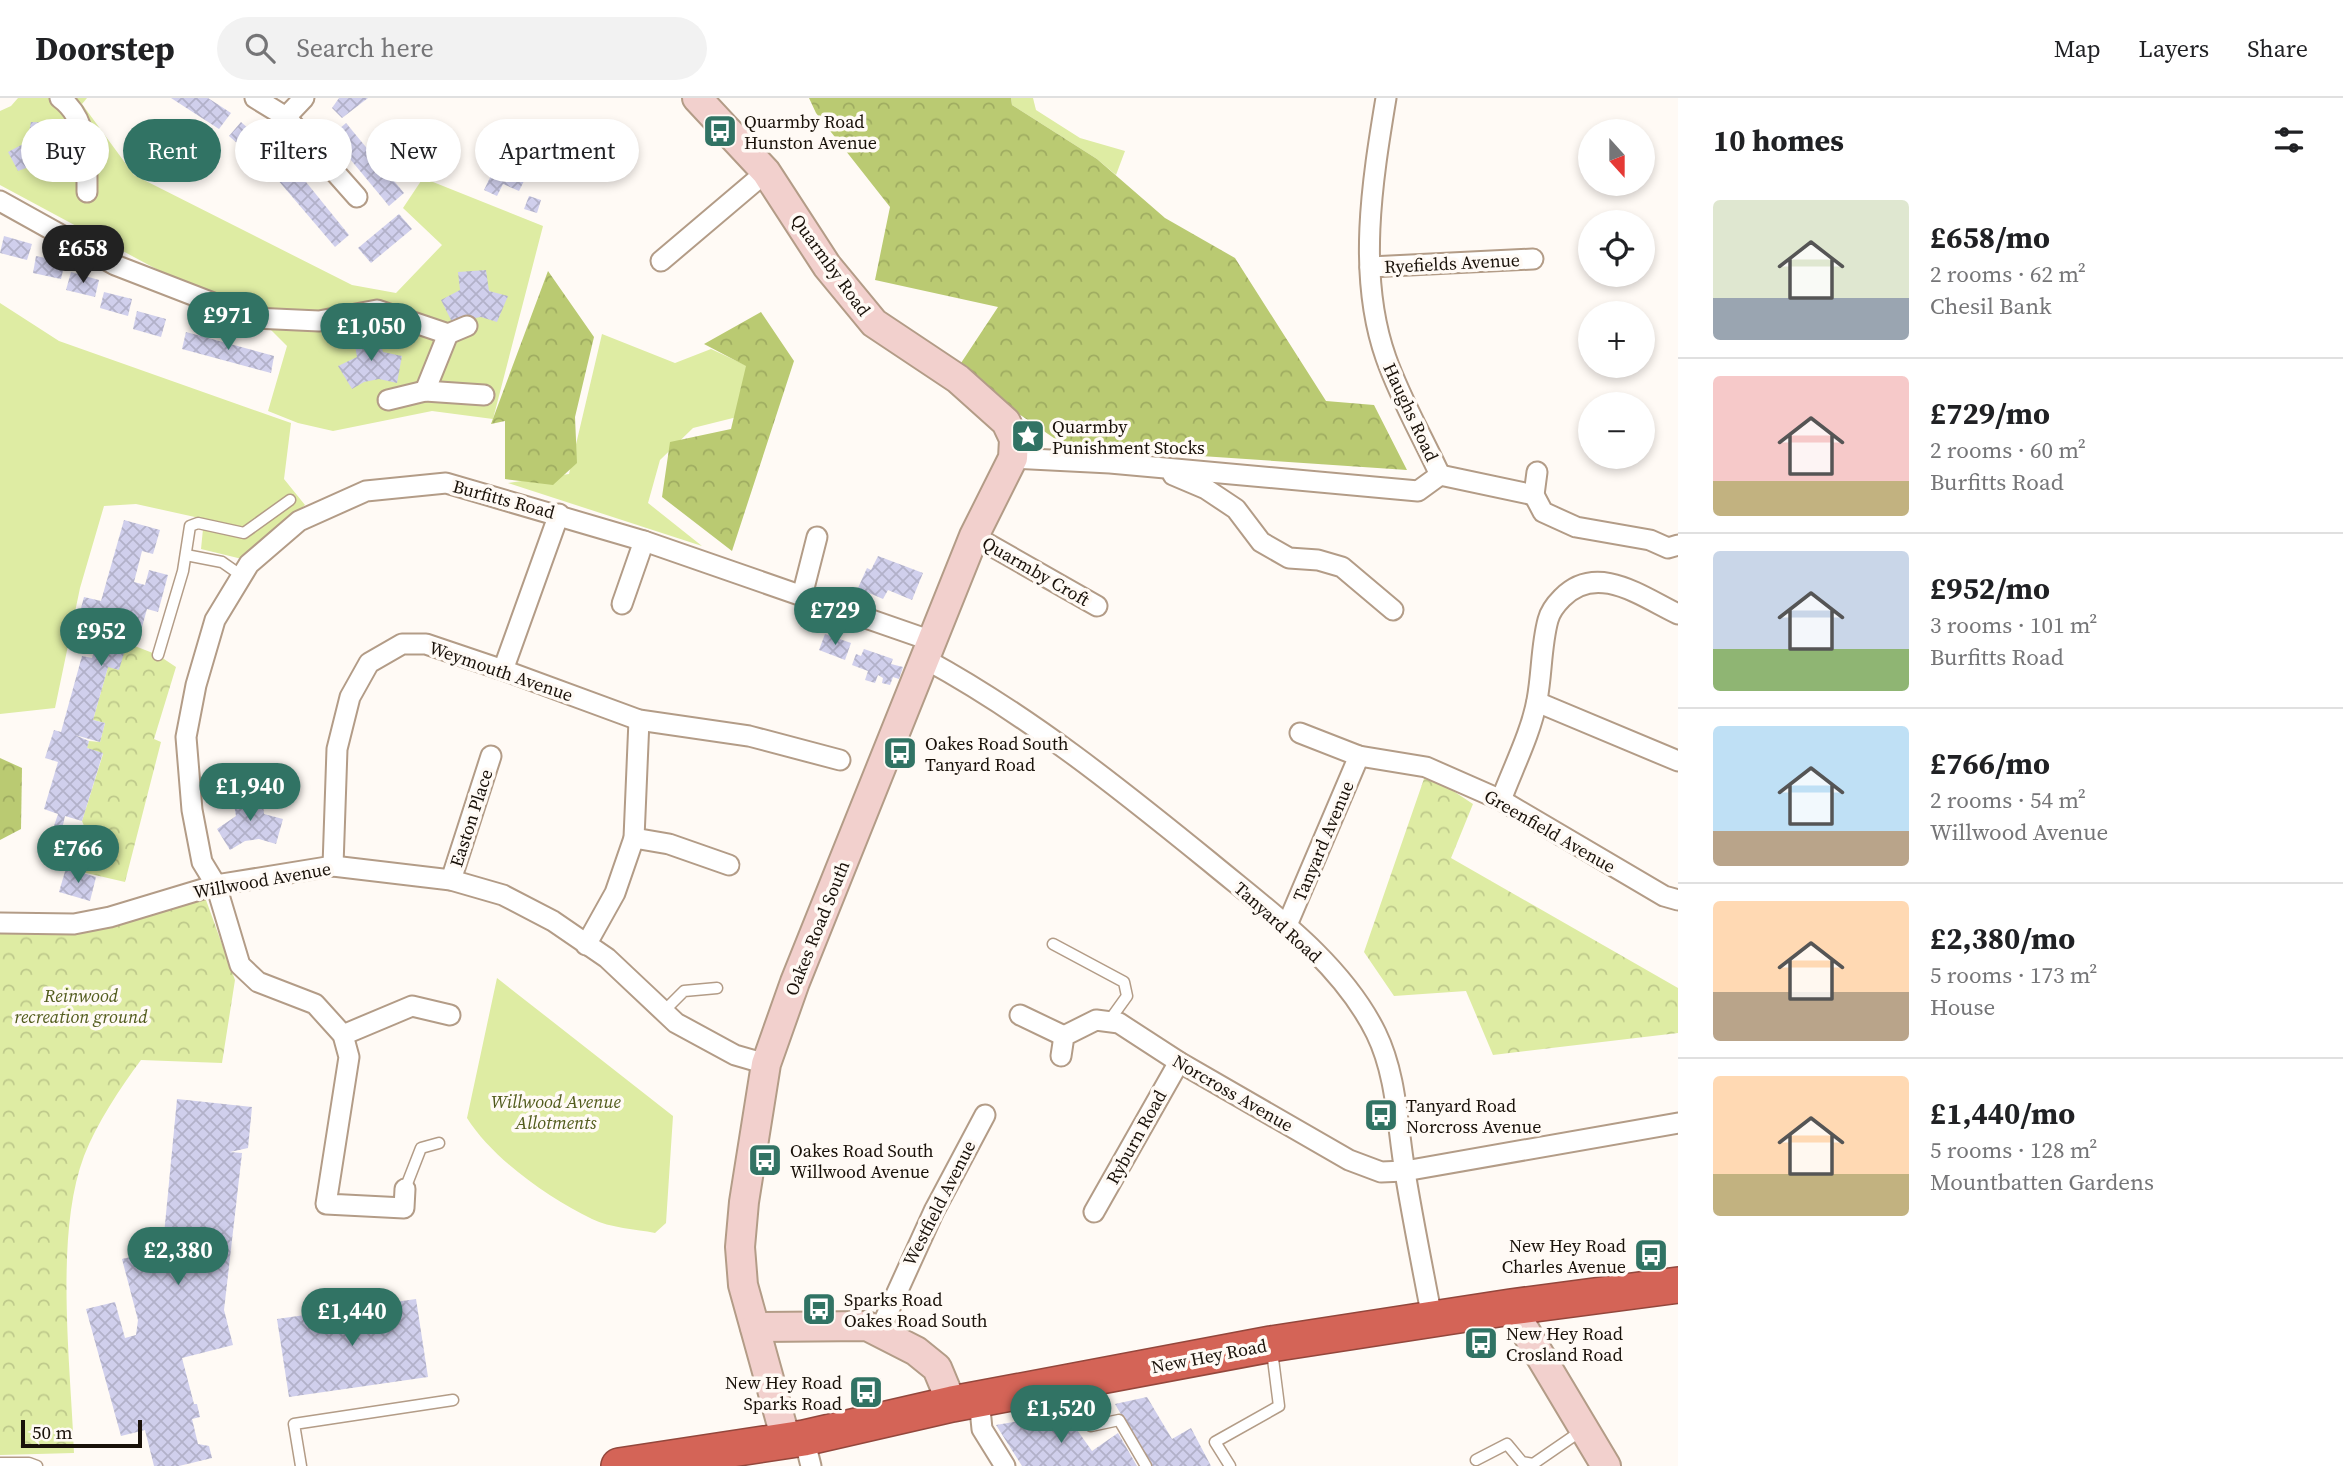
<!DOCTYPE html>
<meta charset="utf-8">
<style>
:root{--surface:#fff;--page:#f2f2f2;--text:#202124;--muted:#757577;--line:#e0e0e0;--accent:#317364}
body{margin:0;font-family:"Source Serif 4",serif;background:var(--page);color:var(--text);height:100vh;display:flex;flex-direction:column;font-size:26px;white-space:nowrap}
*{box-sizing:border-box;margin:0}
p{font-size:23px;color:var(--muted)}
.icon{flex:none;width:38px;height:38px;fill:none;stroke:currentColor;stroke-width:2;stroke-linecap:round;stroke-linejoin:round}
.map{position:relative;flex:1;overflow:hidden}
.drawer{display:flex;flex-direction:column;background:var(--surface);width:665px}
.drawer>*{flex:none}
.top-card{position:absolute;left:21px;top:21px;width:665px;height:63px;display:flex;gap:14px}
.needle{width:46px;rotate:159deg}
.fabs{position:absolute;left:1578px;top:21px;display:grid;gap:14px}
.fabs a{display:grid;place-items:center;width:77px;height:77px;border-radius:50%;background:var(--surface);box-shadow:0 4px 10px #0003;font-size:35px}
.scale{position:absolute;left:21px;bottom:18px;width:121px;box-sizing:border-box;padding-left:7px;border:4px solid #191109;border-top:0;font-size:19px;line-height:24px;white-space:nowrap;color:#191109;-webkit-text-stroke:5px #fffaf5;paint-order:stroke}
.price{position:absolute;translate:-50% -60px;padding:0 16px;border-radius:24px;background:var(--accent);color:#fff;font-size:23px;line-height:46px;filter:drop-shadow(0 2px 4px #0008)}
.price::after{content:'';position:absolute;left:50%;top:42px;width:21px;height:16px;margin-left:-10px;background:inherit;clip-path:polygon(0 0,100% 0,50% 100%)}
.price.on{background:#222;color:#fff}
ul{padding:0;list-style:none}
li{display:flex;align-items:center;gap:21px;height:175px;padding:0 35px}
li+li{border-top:2px solid var(--line)}
li span{display:grid;place-items:center;flex:none;width:196px;height:140px;border-radius:7px;color:#555}
li>.icon{margin-inline-start:auto}
span .icon{width:84px;height:84px;fill:#fffc;stroke-width:1}
li b{font-size:30px}
h2{display:flex;justify-content:space-between;align-items:center;height:84px;padding:0 35px;font-size:30px}
.pill{padding:0 24px;border-radius:32px;background:var(--surface);box-shadow:0 4px 10px #0003;font-size:24px;line-height:63px}
.pill.on{background:var(--accent);color:#fff}
header{display:flex;align-items:center;gap:42px;box-sizing:border-box;height:98px;padding:0 35px;background:var(--surface);border-bottom:2px solid var(--line)}
header strong{font-size:33px}
nav{display:flex;gap:38px;margin-inline-start:auto;font-size:24px}
.search{width:490px;height:63px;background:var(--page);display:flex;align-items:center;gap:18px;box-sizing:border-box;padding:0 24px;border-radius:38px;color:var(--muted);font-size:26px}
main{display:flex;flex:1;min-height:0}
.map>svg:first-child{display:block}
</style>
<header>
<strong>Doorstep</strong>
<div class="search"><svg class="icon" aria-label="search" viewBox="0 0 24 24"><circle cx="10" cy="10" r="6"/><path d="M15 15l6 6"/></svg>Search here</div>
<nav><a>Map</a><a>Layers</a><a>Share</a></nav>
</header>
<main>
<div class="map">
<svg width="1678" height="1368" viewBox="0 0 1678 1368">
<defs>
<pattern id="forest-crowns" width="20" height="18" patternUnits="userSpaceOnUse" patternTransform="scale(1.75)"><rect width="20" height="18" fill="#baca72"/><path d="M2 6a3 3 0 1 1 6 0M12 15a3 3 0 1 1 6 0" fill="none" stroke="#9fac61"/></pattern>
<pattern id="park-crowns" width="20" height="18" patternUnits="userSpaceOnUse" patternTransform="scale(1.75)"><rect width="20" height="18" fill="#deeca3"/><path d="M2 6a3 3 0 1 1 6 0M12 15a3 3 0 1 1 6 0" fill="none" stroke="#bec98b"/></pattern>
<pattern id="building-cross-hatch" width="8" height="8" patternUnits="userSpaceOnUse" patternTransform="scale(1.75)"><rect width="8" height="8" fill="#d0cfec"/><path d="M0 0l8 8M0 8l8-8" fill="none" stroke="#b2b1c9"/></pattern>
</defs>
<rect width="100%" height="100%" fill="#fffaf5"/>
<g fill="#deeca3">
<polygon points="18,0 87,0 82,6 134,77 352,187 396,195 442,147 403,110 423,80 543,128 493,321 432,313 333,333 298,325 268,313 287,248 250,211 186,187 0,87 0,13 11,8"/>
<polygon points="1011,0 1033,0 1036,12 1080,40 1125,53 1116,77 1097,61 1012,7"/>
<polygon points="0,205 59,243 291,325 284,381 305,407 242,461 201,451 204,421 136,406 104,408 80,490 55,610 0,616"/>
<polygon points="602,236 675,265 711,251 756,272 745,317 693,330 660,362 648,405 702,448 508,385 569,376"/>
<path d="M497,880l176,138 -7,107 -11,10c-19,-4 -45,-5 -63,-14 -44,-21 -99,-60 -125,-101z"/>
</g>
<g fill="url(#forest-crowns)">
<polygon points="809,0 1011,0 1012,7 1097,61 1165,120 1235,160 1326,303 1374,307 1407,372 1067,349 1010,310 961,265 998,209 875,182 890,109 816,15"/>
<polygon points="548,173 594,239 575,319 577,365 553,387 505,381 505,323 491,326"/>
<polygon points="761,214 794,263 732,453 662,399 670,344 731,331 746,268 704,246"/>
<polygon points="0,660 22,670 21,731 0,742"/>
</g>
<g fill="url(#park-crowns)">
<polygon points="127,545 158,557 176,569 154,641 161,644 125,784 82,774 89,740 82,723 103,656 87,650 89,643 100,644 105,625 93,622 108,569"/>
<polygon points="1426,675 1473,706 1451,760 1678,890 1678,935 1493,957 1466,893 1394,898 1364,854"/>
<path d="M202,791l33,91 -13,83 -81,-3c-21,28 -44,63 -57,96 -30,79 -13,211 -10,297l-74,2v-532l74,1z"/>
</g>
<g fill="url(#building-cross-hatch)">
<polygon points="171,0 208,0 231,15 219,31"/>
<polygon points="339,0 368,0 342,20 332,10"/>
<polygon points="31,24 55,25 56,44 75,52 67,75 34,67 18,73 8,54 27,44"/>
<polygon points="241,24 281,59 269,73 229,38"/>
<polygon points="346,25 404,95 389,108 331,38"/>
<polygon points="500,59 529,73 519,93 503,86 497,98 484,92"/>
<polygon points="293,68 349,137 335,149 277,81"/>
<polygon points="529,98 541,102 537,115 524,111"/>
<polygon points="399,116 412,131 371,165 358,150"/>
<polygon points="4,138 32,146 27,162 0,155"/>
<polygon points="36,158 65,164 61,181 33,175"/>
<polygon points="486,172 489,193 508,198 497,224 481,219 452,224 441,202 460,192 458,174"/>
<polygon points="71,174 99,182 95,199 66,192"/>
<polygon points="104,194 132,201 128,218 100,210"/>
<polygon points="137,213 166,221 161,239 133,231"/>
<polygon points="186,234 274,258 271,275 182,251"/>
<polygon points="378,236 383,254 402,258 397,285 379,281 364,284 352,291 338,268 357,259 354,241"/>
<polygon points="124,422 160,432 153,456 142,453 134,484 145,487 149,472 168,477 158,514 147,511 137,547 127,545 119,572 108,569 93,622 105,625 100,644 75,637 89,643 87,650 103,655 82,723 65,718 62,731 54,728 58,716 44,711 58,664 45,660 54,632 61,634 82,558 92,560 98,539 75,533 84,499 101,503"/>
<polygon points="878,458 923,475 912,502 888,492 883,501 858,490 867,470 871,472"/>
<polygon points="825,536 851,545 845,562 819,552"/>
<polygon points="864,551 893,561 891,566 903,569 899,581 893,579 890,587 882,585 883,580 878,577 875,585 865,582 868,573 852,567 856,556 861,558"/>
<polygon points="262,696 264,716 283,721 276,746 259,741 245,743 230,752 217,731 236,718 233,701"/>
<polygon points="66,770 96,779 90,803 59,794"/>
<polygon points="177,1001 252,1009 248,1050 230,1054 242,1055 224,1212 233,1247 182,1260 194,1306 197,1306 200,1319 192,1321 198,1346 209,1348 212,1360 179,1368 154,1368 145,1332 121,1338 86,1211 115,1204 125,1240 136,1237 138,1222 122,1161 156,1153 161,1168"/>
<polygon points="416,1201 428,1279 289,1299 277,1221"/>
<polygon points="1147,1299 1172,1341 1191,1330 1211,1368 1151,1368 1115,1306"/>
<polygon points="1065,1315 1092,1353 1118,1335 1137,1368 1022,1368 996,1327"/>
</g>
<g fill="none" stroke-linecap="round" stroke-linejoin="round">
<g stroke="#b39c87" stroke-width="13">
<g id="lane">
<polyline points="186,457 222,464 242,478"/>
<polyline points="158,557 183,473 190,428 198,425 244,435 290,402"/>
<polyline points="1053,846 1124,884 1127,898 1109,923"/>
<polyline points="664,913 684,893 717,890"/>
<polyline points="405,1091 421,1050 439,1045"/>
<polyline points="1083,1288 1091,1328 1119,1322 1146,1368"/>
<polyline points="1476,1362 1507,1346 1522,1364 1533,1366 1581,1333"/>
<polyline points="0,1365 29,1365 37,1368"/>
<polyline points="301,1368 294,1326 453,1302"/>
<polyline points="1230,1368 1215,1344 1279,1308 1272,1253"/>
</g>
</g>
<g stroke="#b39c87" stroke-width="23">
<g id="street">
<path d="M60,0c29,21 27,61 27,94"/>
<polyline points="255,0 286,19 357,99"/>
<polyline points="286,19 304,0"/>
<polyline points="0,103 115,167 252,220 319,223 377,212 448,236 467,228"/>
<polyline points="661,163 766,74"/>
<polyline points="1370,169 1533,161"/>
<polyline points="425,293 448,236"/>
<polyline points="388,302 425,293 484,297"/>
<path d="M1013,360l97,5 308,28 22,-16c-18,-39 -40,-77 -54,-117 -29,-82 -14,-176 0,-260"/>
<polyline points="1173,377 1206,391 1236,411 1261,444 1289,460 1318,462 1342,469 1393,512"/>
<polyline points="1440,377 1534,397 1537,374"/>
<polyline points="1534,397 1543,414 1576,429 1650,442 1668,450 1678,447"/>
<polyline points="974,438 1097,508"/>
<polyline points="802,498 817,439"/>
<polyline points="622,506 644,443"/>
<path d="M925,561c103,56 194,129 285,203 59,49 131,100 166,171 21,43 21,92 29,139 8,49 18,98 27,146"/>
<polyline points="503,572 559,416"/>
<polyline points="1537,604 1678,663"/>
<polyline points="1300,635 1359,658 1426,669 1501,702 1664,798 1678,802"/>
<path d="M1501,702c12,-32 30,-67 36,-100 5,-26 4,-54 11,-80 2,-8 8,-16 14,-22 35,-36 80,-1 116,16"/>
<polyline points="634,740 669,746 729,767"/>
<polyline points="333,768 337,651 350,599 369,565 402,546 426,546 503,572 639,622 749,638 840,662"/>
<polyline points="451,782 491,658"/>
<polyline points="0,825 74,826 110,819 216,787 333,768 451,782 503,797 553,823 607,860 676,925 735,957 766,966"/>
<polyline points="1287,827 1359,658"/>
<polyline points="586,847 615,795 634,740 639,622"/>
<polyline points="1020,917 1064,938"/>
<polyline points="343,937 412,908 450,917"/>
<polyline points="1061,958 1064,938 1096,922 1119,925 1179,964 1349,1062 1381,1074 1405,1073 1678,1025"/>
<polyline points="405,1091 404,1110 326,1106 349,959 343,937 315,906 258,884 240,867 216,787 202,764 192,712 186,639 196,587 215,522 249,466 299,423 366,393 446,385 644,443 932,543"/>
<polyline points="1094,1114 1179,964"/>
<polyline points="879,1234 934,1113 985,1017"/>
<polyline points="979,1301 982,1331 1005,1368"/>
<polyline points="804,1340 811,1368"/>
</g>
</g>
<g stroke="#b39c87" stroke-width="32">
<g id="secondary">
<polyline points="697,0 766,74 827,168 874,225 958,281 1006,324 1014,341 1013,360 974,438 795,884 766,966 744,1104 740,1149 743,1187 786,1342"/>
<polyline points="1511,1209 1606,1368"/>
<polyline points="755,1229 867,1228 916,1253 937,1270 952,1306"/>
</g>
</g>
<g stroke="#93473c" stroke-width="38">
<polyline id="highway" points="619,1368 804,1340 952,1306 1271,1246 1511,1209 1678,1187"/>
</g>
<use href="#lane" stroke="#fff" stroke-width="10"/>
<use href="#street" stroke="#fff" stroke-width="19"/>
<use href="#secondary" stroke="#f2d0cd" stroke-width="28"/>
<use href="#highway" stroke="#d46457" stroke-width="35"/>
</g>
<defs>
<g id="bus-square" transform="scale(1.75)"><rect x="-9" y="-9" width="18" height="18" rx="4" fill="#317364" stroke="#fffaf5"/><path d="M-5-6H5V4H4V6H2V4H-2V6H-4V4H-5ZM-3.5-4V0h7V-4ZM-3.5 1.2v1.5H-2V1.2ZM2 1.2v1.5H3.5V1.2Z" fill="#fff"/></g>
<g id="sight-square" transform="scale(1.75)"><rect x="-9" y="-9" width="18" height="18" rx="4" fill="#317364" stroke="#fffaf5"/><path d="M0-6L1.8-2.2L6-1.7L2.9 1.2L3.7 5.4L0 3.3L-3.7 5.4L-2.9 1.2L-6-1.7L-1.8-2.2Z" fill="#fff"/></g>
</defs>
<g fill-rule="evenodd">
<use href="#bus-square" x="720" y="33"/>
<use href="#sight-square" x="1028" y="338"/>
<use href="#bus-square" x="900" y="655"/>
<use href="#bus-square" x="1381" y="1017"/>
<use href="#bus-square" x="765" y="1062"/>
<use href="#bus-square" x="1651" y="1157"/>
<use href="#bus-square" x="819" y="1211"/>
<use href="#bus-square" x="1481" y="1245"/>
<use href="#bus-square" x="866" y="1294"/>
</g>
<g text-anchor="middle" dominant-baseline="central" stroke-width="7" stroke-linejoin="round" paint-order="stroke">
<g font-size="18" fill="#191109" stroke="#fffaf5" text-anchor="start">
<text x="744" y="23">Quarmby Road<tspan x="744" dy="21">Hunston Avenue</tspan></text>
<text x="1052" y="328">Quarmby<tspan x="1052" dy="21">Punishment Stocks</tspan></text>
<text x="925" y="645">Oakes Road South<tspan x="925" dy="21">Tanyard Road</tspan></text>
<text x="1406" y="1007">Tanyard Road<tspan x="1406" dy="21">Norcross Avenue</tspan></text>
<text x="790" y="1052">Oakes Road South<tspan x="790" dy="21">Willwood Avenue</tspan></text>
<text x="1626" y="1147" text-anchor="end">New Hey Road<tspan x="1626" dy="21">Charles Avenue</tspan></text>
<text x="844" y="1201">Sparks Road<tspan x="844" dy="21">Oakes Road South</tspan></text>
<text x="1506" y="1235">New Hey Road<tspan x="1506" dy="21">Crosland Road</tspan></text>
<text x="842" y="1284" text-anchor="end">New Hey Road<tspan x="842" dy="21">Sparks Road</tspan></text>
</g>
<g font-size="18" fill="#191109" stroke="#fffaf5">
<text transform="translate(1452 165) rotate(-3)">Ryefields Avenue</text>
<text transform="translate(831 167) rotate(54)">Quarmby Road</text>
<text transform="translate(1411 314) rotate(65)">Haughs Road</text>
<text transform="translate(504 401) rotate(15)">Burfitts Road</text>
<text transform="translate(1036 473) rotate(30)">Quarmby Croft</text>
<text transform="translate(501 573) rotate(19)">Weymouth Avenue</text>
<text transform="translate(471 720) rotate(-72)">Easton Place</text>
<text transform="translate(1550 733) rotate(30)">Greenfield Avenue</text>
<text transform="translate(1323 743) rotate(-67)">Tanyard Avenue</text>
<text transform="translate(262 782) rotate(-10)">Willwood Avenue</text>
<text transform="translate(1278 824) rotate(42)">Tanyard Road</text>
<text transform="translate(817 830) rotate(-68)">Oakes Road South</text>
<text transform="translate(1233 995) rotate(30)">Norcross Avenue</text>
<text transform="translate(1136 1039) rotate(-61)">Ryburn Road</text>
<text transform="translate(939 1105) rotate(-63)">Westfield Avenue</text>
<text transform="translate(1209 1258) rotate(-11)">New Hey Road</text>
</g>
<g font-size="18" font-style="italic" fill="#505a1b" stroke="#fffaf5">
<text x="81" y="897">Reinwood<tspan x="81" dy="21">recreation ground</tspan></text>
<text x="556" y="1003">Willwood Avenue<tspan x="556" dy="21">Allotments</tspan></text>
</g>
</g>
</svg>
<div class="fabs">
<a><svg class="needle" viewBox="-14 -14 28 28"><path d="M0-13l5 13h-10z" fill="#e53935"/><path d="M0 13l5-13h-10z" fill="#757577"/></svg></a>
<a><svg class="icon" aria-label="locate" viewBox="0 0 24 24"><circle cx="12" cy="12" r="6"/><path d="M12 2v4M12 18v4M2 12h4M18 12h4"/></svg></a>
<a>+</a>
<a>−</a>
</div>
<div class="scale">50 m</div>
<b class="price on" style="left:83px;top:187px">£658</b>
<b class="price" style="left:228px;top:254px">£971</b>
<b class="price" style="left:371px;top:265px">£1,050</b>
<b class="price" style="left:835px;top:549px">£729</b>
<b class="price" style="left:101px;top:570px">£952</b>
<b class="price" style="left:250px;top:725px">£1,940</b>
<b class="price" style="left:78px;top:787px">£766</b>
<b class="price" style="left:178px;top:1189px">£2,380</b>
<b class="price" style="left:352px;top:1250px">£1,440</b>
<b class="price" style="left:1061px;top:1347px">£1,520</b>
<div class="top-card">
<a class="pill">Buy</a>
<a class="pill on">Rent</a>
<a class="pill">Filters</a>
<a class="pill">New</a>
<a class="pill">Apartment</a>
</div>
</div>
<section class="drawer">
<h2>10 homes<svg class="icon" aria-label="filters" viewBox="0 0 24 24"><path d="M4 7h16M4 17h16"/><circle cx="9" cy="7" r="2"/><circle cx="15" cy="17" r="2"/></svg></h2>
<ul>
<li><span style="background:linear-gradient(#dfe7d0 70%,#9aa5b1 0)"><svg class="icon" aria-label="home" viewBox="0 0 24 24"><path d="M3 11l9-7 9 7M6 9v11h12V9"/></svg></span><div><b>£658/mo</b><p>2 rooms · 62 m²</p><p>Chesil Bank</p></div></li>
<li><span style="background:linear-gradient(#f6c9c9 75%,#c2b280 0)"><svg class="icon" aria-label="home" viewBox="0 0 24 24"><path d="M3 11l9-7 9 7M6 9v11h12V9"/></svg></span><div><b>£729/mo</b><p>2 rooms · 60 m²</p><p>Burfitts Road</p></div></li>
<li><span style="background:linear-gradient(#c9d6e8 70%,#8fb573 0)"><svg class="icon" aria-label="home" viewBox="0 0 24 24"><path d="M3 11l9-7 9 7M6 9v11h12V9"/></svg></span><div><b>£952/mo</b><p>3 rooms · 101 m²</p><p>Burfitts Road</p></div></li>
<li><span style="background:linear-gradient(#bfe0f5 75%,#b9a48a 0)"><svg class="icon" aria-label="home" viewBox="0 0 24 24"><path d="M3 11l9-7 9 7M6 9v11h12V9"/></svg></span><div><b>£766/mo</b><p>2 rooms · 54 m²</p><p>Willwood Avenue</p></div></li>
<li><span style="background:linear-gradient(#ffd9b3 65%,#b9a48a 0)"><svg class="icon" aria-label="home" viewBox="0 0 24 24"><path d="M3 11l9-7 9 7M6 9v11h12V9"/></svg></span><div><b>£2,380/mo</b><p>5 rooms · 173 m²</p><p>House</p></div></li>
<li><span style="background:linear-gradient(#ffd9b3 70%,#c2b280 0)"><svg class="icon" aria-label="home" viewBox="0 0 24 24"><path d="M3 11l9-7 9 7M6 9v11h12V9"/></svg></span><div><b>£1,440/mo</b><p>5 rooms · 128 m²</p><p>Mountbatten Gardens</p></div></li>
</ul>
</section>
</main>
